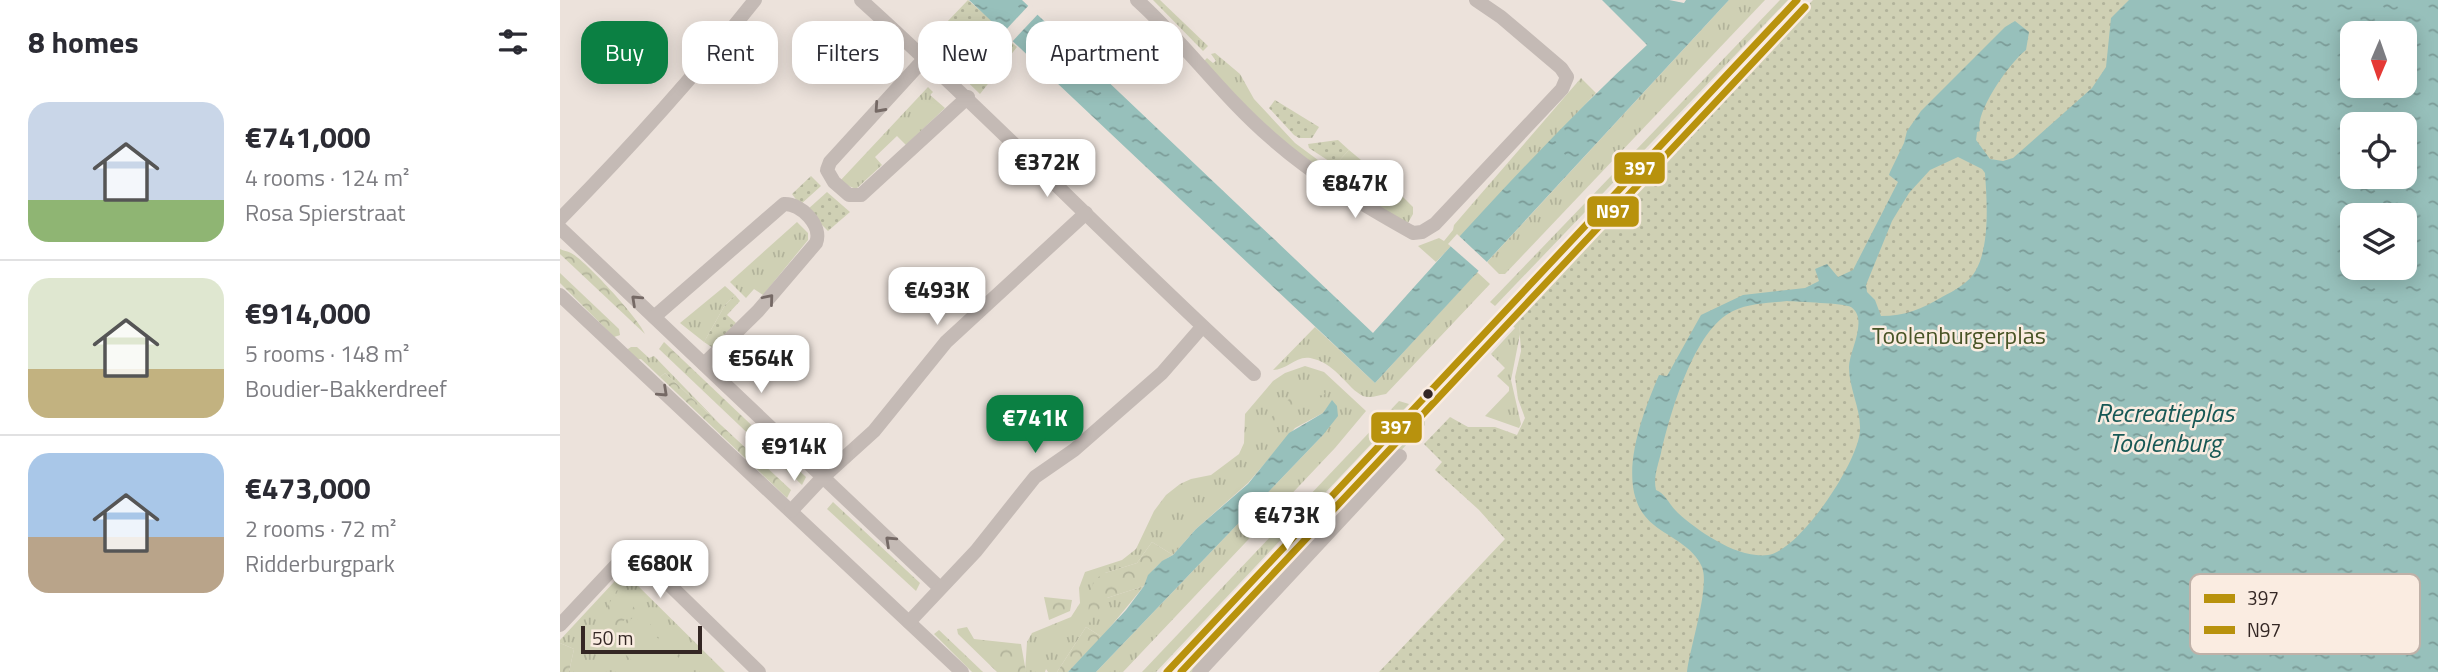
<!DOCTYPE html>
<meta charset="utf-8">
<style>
:root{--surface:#fff;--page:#f7f7f7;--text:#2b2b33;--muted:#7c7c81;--line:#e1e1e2;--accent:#0b8043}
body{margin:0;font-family:"Titillium Web",sans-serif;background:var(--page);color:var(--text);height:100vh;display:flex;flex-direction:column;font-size:26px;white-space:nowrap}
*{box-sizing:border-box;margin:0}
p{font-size:23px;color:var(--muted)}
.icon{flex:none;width:38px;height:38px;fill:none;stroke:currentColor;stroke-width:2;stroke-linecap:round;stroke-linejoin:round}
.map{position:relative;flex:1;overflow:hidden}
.side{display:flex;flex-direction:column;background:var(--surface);width:560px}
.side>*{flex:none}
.hud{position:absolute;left:21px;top:21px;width:665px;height:63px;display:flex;gap:14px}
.needle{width:46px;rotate:182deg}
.controls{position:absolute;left:1780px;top:21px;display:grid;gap:14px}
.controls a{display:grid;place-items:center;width:77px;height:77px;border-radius:14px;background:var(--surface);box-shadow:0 4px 18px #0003;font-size:35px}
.scale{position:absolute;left:21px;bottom:18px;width:121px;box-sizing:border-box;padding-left:7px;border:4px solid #342724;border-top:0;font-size:19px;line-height:24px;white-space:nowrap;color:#342724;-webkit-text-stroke:5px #faece1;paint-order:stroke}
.price{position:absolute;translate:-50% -60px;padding:0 16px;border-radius:14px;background:#fff;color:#222;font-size:23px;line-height:46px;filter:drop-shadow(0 2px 4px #0008)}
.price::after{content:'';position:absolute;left:50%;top:42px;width:21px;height:16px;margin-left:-10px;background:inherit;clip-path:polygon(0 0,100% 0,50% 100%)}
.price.selected{background:var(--accent);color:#fff}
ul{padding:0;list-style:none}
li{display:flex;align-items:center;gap:21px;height:175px;padding:0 28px}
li+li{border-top:2px solid var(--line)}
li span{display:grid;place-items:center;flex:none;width:196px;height:140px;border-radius:21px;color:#555}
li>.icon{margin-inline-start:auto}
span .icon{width:84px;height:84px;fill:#fffc;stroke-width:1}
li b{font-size:30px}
h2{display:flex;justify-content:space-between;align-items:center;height:84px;padding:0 28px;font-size:30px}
.chip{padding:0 24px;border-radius:21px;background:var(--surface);box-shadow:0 4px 18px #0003;font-size:24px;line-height:63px}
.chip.selected{background:var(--accent);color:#fff}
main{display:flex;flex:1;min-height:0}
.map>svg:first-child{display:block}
</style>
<main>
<section class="side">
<h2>8 homes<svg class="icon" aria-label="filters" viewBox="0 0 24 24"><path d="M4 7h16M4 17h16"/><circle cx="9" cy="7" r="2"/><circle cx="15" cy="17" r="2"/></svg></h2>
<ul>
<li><span style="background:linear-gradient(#c9d6e8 70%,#8fb573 0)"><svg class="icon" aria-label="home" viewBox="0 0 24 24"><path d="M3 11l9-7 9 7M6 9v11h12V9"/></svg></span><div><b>€741,000</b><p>4 rooms · 124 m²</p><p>Rosa Spierstraat</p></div></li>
<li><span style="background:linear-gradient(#dfe7d0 65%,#c2b280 0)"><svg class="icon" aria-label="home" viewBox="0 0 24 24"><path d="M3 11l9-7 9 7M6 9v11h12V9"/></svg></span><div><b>€914,000</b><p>5 rooms · 148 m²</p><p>Boudier-Bakkerdreef</p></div></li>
<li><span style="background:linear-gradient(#a9c7e8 60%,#b9a48a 0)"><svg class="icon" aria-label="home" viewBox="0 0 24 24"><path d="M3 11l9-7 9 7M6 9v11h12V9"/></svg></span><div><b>€473,000</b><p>2 rooms · 72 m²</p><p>Ridderburgpark</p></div></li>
</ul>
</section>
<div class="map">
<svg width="1878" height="672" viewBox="0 0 1878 672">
<defs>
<pattern id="grass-tufts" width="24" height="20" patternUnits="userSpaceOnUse" patternTransform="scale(1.75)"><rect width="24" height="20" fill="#cfd0b4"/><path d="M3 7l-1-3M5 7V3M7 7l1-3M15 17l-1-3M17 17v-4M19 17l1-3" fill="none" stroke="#b2b39b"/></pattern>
<pattern id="forest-crowns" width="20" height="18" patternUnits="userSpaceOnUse" patternTransform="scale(1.75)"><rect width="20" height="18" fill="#cfd0b4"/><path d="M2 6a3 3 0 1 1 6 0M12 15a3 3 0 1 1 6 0" fill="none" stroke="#b2b39b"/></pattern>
<pattern id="park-dots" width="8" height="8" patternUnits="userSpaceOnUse" patternTransform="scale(1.75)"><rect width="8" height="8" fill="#cfd0b4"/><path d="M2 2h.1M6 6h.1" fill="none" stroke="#b2b39b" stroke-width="1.8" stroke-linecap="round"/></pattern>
<pattern id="water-ripples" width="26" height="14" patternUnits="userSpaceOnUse" patternTransform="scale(1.75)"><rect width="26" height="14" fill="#97c0bb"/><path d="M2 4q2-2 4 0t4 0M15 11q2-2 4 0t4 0" fill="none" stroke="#7c9c98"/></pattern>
</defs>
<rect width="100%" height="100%" fill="#ece2db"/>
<g fill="url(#grass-tufts)">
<polygon points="593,0 600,0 648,46 643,51"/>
<polygon points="1169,0 1205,0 945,274 939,274 927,262"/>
<polygon points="1220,0 1228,0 935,306 930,302"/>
<polygon points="1253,0 959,324 960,334 951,380 961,424 959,428 925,416 949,391 949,387 937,376 945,368 931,354 955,328 949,322 951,319"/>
<path d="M655,53l25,21 14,25 41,44 27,20 35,18 42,12 14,14v7l-5,9c-23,-13 -48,-25 -70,-39 -49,-32 -95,-80 -134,-123l3,-3 6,5 3,-2 -5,-7z"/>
<polygon points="1021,78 1036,93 876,262 858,246 879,238 884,241 893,230 894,225"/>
<polygon points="368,87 373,92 370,95 385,108 346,145 337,136 315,157 322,165 296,189 279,182"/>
<polygon points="789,150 831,185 806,179 775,165"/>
<polygon points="237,222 248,233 248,240 203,295 194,289 186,298 170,282"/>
<path d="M917,272l13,12 -104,110c-7,1 -16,5 -23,2 -16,-8 -26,-31 -49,-37 -17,-6 -26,11 -41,11l42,-43 60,56z"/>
<polygon points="165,286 175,295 165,305 144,342 120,323"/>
<polygon points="71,347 77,347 89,358 94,356 158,422 105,373 100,377 81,359 75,360 65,351"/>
<polygon points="745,366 764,372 806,411 775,448 563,672 536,672 763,435 772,401 763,413 735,428 688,483 636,529 613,555 592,542 577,563 545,573 547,598 584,586 542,637 526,627 497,672 488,672 486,669 485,672 465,672 467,642 472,633 511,617 520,603 519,588 525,572 562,560 576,549 594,511 606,495 620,484 631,479 651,475 679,454 684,443 685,414 713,381 725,373"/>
<polygon points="839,401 849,404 596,672 582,672"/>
<polygon points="859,417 865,421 865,425 632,672 618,672"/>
<polygon points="67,568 72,580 165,672 9,672 14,649 0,643 0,640"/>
</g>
<g fill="url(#forest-crowns)">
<path d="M0,249c4,2 7,2 11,4 14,7 69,67 74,81l-85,-80z"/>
<polygon points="0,273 59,329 60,335 54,337 0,283"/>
<polygon points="104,342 246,477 242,485 99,349"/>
<polygon points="105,373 231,490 227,498 100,377"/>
<polygon points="762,388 765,394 739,402 709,431 703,426 730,398"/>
<polygon points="273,502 360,583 356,591 267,509"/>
<path d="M592,542l21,13c-14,7 -23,16 -29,31l-37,12 -21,29 16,10 -34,35h-11l29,-45 5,-37 4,-11 10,-6 32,-10z"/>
<polygon points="57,590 92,626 68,616 53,632 35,628"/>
<polygon points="484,597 512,600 510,611 489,620"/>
<polygon points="407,627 414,639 461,644 466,672 437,672 398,634 397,629"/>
<polygon points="379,630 423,672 412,672 374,634"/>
<polygon points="0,643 14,649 9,672 0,672"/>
</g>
<g fill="url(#park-dots)" fill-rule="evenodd">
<polygon points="408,0 444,31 429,47 391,52 383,58 371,47 389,26 386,23"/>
<path d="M1253,0h625v672h-1059l126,-133 -26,-29 -44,-40 7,-8 -18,-18 26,-27 18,10h27l22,8 8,-17 -7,-19 -3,-22 6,-26 -2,-27 -8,-6zM1792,33h52v53h-52zM1792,124h52v53h-52zM1792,215h52v53h-52z"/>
<polygon points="451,42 457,47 420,94 393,68 398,63 437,57"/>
<polygon points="715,100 759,127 752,138 739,138 734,135 709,108"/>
<polygon points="778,140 789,150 775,165 749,148 748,144"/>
<polygon points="251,176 261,186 240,205 232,194"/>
<polygon points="267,192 290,212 268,231 247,210"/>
<polygon points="175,295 180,301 167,315 176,323 153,348 144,342 165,305"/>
</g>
<polygon fill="#cfd0b4" points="74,616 134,672 84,672 51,641"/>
<g fill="url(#water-ripples)" fill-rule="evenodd">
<path d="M409,0h53l351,333c88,-99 177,-198 274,-288l-45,-45h67l15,3 2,-3h43l-354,383z"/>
<path d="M1569,0h309v672h-751c3,-25 23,-85 15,-105 -9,-21 -32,-29 -48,-42 -43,-33 -12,-110 5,-150l8,1 34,-61 42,-20 62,-7 14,-7 -4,-12 12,-5 11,13 15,-7 45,-88 -9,-7 1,-3 14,-29 3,-12 14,-20 84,-84 10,-6 14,11 -3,18c-16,12 -52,63 -46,81l-3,1 -1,8 14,19 13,2 10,-3 79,-70 14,-21 5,-49zM1792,33h52v53h-52zM1792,124h52v53h-52zM1398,157l24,12 3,4c2,28 5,72 -9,97 -6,12 -22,21 -34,27 -20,12 -37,19 -61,19l-6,-16 -8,-8 -1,-7 26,-64 17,-28 21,-23zM1792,215h52v53h-52zM1227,301c11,1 57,2 64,6 18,12 -2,44 -2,60 0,22 12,42 11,63 -1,32 -61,121 -92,125 -30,4 -69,-23 -90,-42 -8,-7 -12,-19 -22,-23 -3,-12 2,-25 5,-37 9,-39 33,-124 72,-142 16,-8 37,-8 54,-10z"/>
<polygon points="772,400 777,406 778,416 763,435 536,672 508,672 566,610 584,586 588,575 602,561 613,555 636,529 688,484 729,433 763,413"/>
</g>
<g fill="#ece2db">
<polygon points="470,4 480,12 449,45 442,34"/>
<polygon points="897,234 928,263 920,272 888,244"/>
</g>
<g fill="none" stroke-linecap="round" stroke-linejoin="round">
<g stroke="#c4bab5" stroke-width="14">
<path d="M301,0c134,121 260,252 393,374"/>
<path d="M577,0c48,43 85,96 134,138 43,38 92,67 142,95l9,-1 13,-8 127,-135 5,-12 -6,-9 -60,-51 -25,-17"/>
<polyline points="365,58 270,162 267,170 274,182 289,195 301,195 408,97"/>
<path d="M0,219c70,-71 133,-141 195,-219"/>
<polyline points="0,228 380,588"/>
<polyline points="0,295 402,672"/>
<path d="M94,317l130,-113c17,-1 39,22 32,39l-58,68 -54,53"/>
<polyline points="231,511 262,478 314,431 386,342 526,213"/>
<polyline points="349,622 416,551 475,477 514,450 602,373 642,327"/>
<polyline points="0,625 60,561 84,560 199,672"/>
<polyline points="639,672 840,456"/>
</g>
<g stroke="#faece1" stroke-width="12">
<polyline id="bus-1" points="607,672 1237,0"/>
</g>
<g stroke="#faece1" stroke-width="12">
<polyline id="bus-2" points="621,672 1245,7"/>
</g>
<use href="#bus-1" stroke="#b8920d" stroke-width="7"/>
<use href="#bus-2" stroke="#b8920d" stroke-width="7"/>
</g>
<defs><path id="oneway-chevron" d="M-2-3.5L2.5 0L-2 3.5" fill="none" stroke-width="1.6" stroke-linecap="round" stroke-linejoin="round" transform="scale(1.75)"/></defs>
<g stroke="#756965">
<use href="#oneway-chevron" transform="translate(319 108) rotate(132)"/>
<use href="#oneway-chevron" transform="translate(209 299) rotate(-50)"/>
<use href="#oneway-chevron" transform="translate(76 300) rotate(-137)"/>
<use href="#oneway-chevron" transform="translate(103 392) rotate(43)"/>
<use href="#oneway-chevron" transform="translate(330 541) rotate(-137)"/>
</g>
<circle fill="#342724" stroke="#faece1" stroke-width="2.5" cx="868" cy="394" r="6"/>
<g text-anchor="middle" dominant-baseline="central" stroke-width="5" stroke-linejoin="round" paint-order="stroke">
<g font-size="24" fill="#485426" stroke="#faece1">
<text x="1399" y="335">Toolenburgerplas</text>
</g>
<g font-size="26" font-style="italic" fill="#175855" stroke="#faece1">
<text x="1605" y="412">Recreatieplas<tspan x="1605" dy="30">Toolenburg</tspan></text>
</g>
</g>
<rect x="1630" y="574" width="230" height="80" rx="10" fill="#faece1" stroke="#bfb1a8" stroke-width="2"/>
<rect x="1644" y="594" width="31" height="9" fill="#b8920d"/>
<rect x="1644" y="626" width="31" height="8" fill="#b8920d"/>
<g font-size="19" fill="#342724">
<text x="1687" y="605">397</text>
<text x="1687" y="637">N97</text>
</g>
<g stroke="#faece1" stroke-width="2.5">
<rect x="1053" y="151" width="53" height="34" rx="7" fill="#b8920d"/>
<rect x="1026" y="195" width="54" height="33" rx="7" fill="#b8920d"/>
<rect x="810" y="411" width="53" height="33" rx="7" fill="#b8920d"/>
</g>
<g font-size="19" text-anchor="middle" font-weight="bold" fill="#fff">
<text x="1080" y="175">397</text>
<text x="1053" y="218">N97</text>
<text x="836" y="434">397</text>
</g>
</svg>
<div class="controls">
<a><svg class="needle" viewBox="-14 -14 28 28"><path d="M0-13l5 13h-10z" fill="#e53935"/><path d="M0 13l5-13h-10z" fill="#7c7c81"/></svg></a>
<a><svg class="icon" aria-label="locate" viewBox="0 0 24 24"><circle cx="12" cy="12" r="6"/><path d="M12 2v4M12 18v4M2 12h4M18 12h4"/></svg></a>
<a><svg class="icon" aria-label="layers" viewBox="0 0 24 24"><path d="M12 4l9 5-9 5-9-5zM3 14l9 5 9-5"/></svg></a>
</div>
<div class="scale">50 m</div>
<b class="price" style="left:487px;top:199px">€372K</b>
<b class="price" style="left:795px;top:220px">€847K</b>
<b class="price" style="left:377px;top:327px">€493K</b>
<b class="price" style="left:201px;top:395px">€564K</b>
<b class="price selected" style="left:475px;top:455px">€741K</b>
<b class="price" style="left:234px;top:483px">€914K</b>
<b class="price" style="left:727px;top:552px">€473K</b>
<b class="price" style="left:100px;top:600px">€680K</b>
<div class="hud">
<a class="chip selected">Buy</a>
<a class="chip">Rent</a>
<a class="chip">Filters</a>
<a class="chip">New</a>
<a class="chip">Apartment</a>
</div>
</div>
</main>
